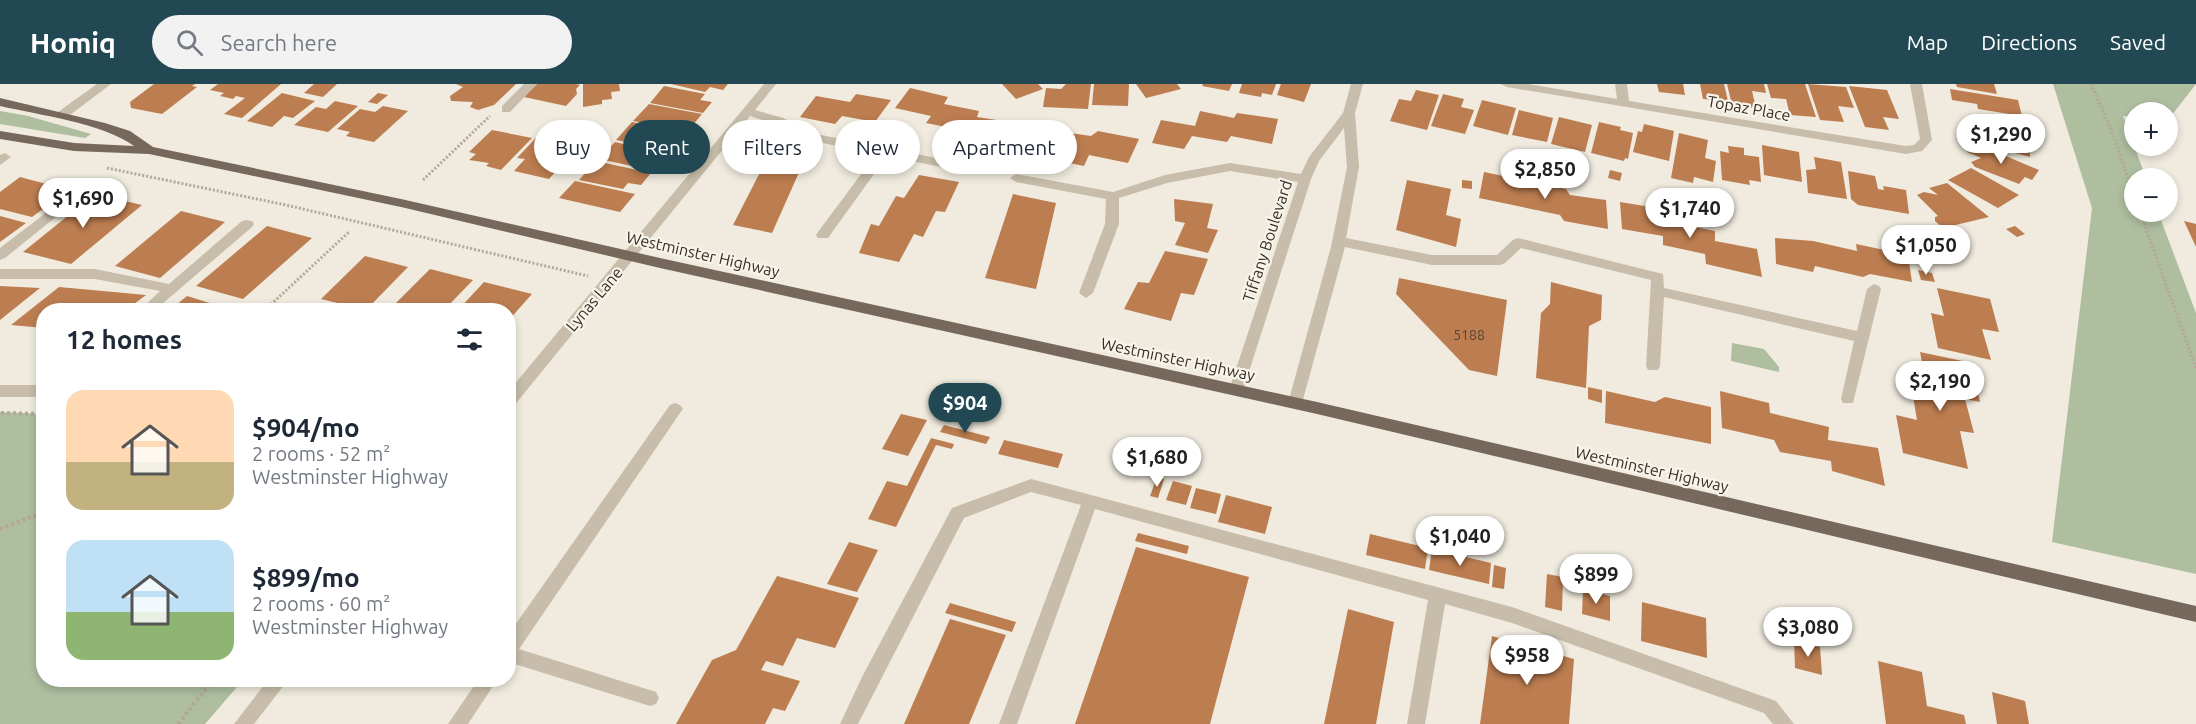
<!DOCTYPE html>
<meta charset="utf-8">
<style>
:root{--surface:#fff;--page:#f2f2f3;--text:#1f2937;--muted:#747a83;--accent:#224854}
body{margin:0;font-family:Ubuntu,sans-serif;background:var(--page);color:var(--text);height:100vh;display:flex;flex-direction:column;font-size:22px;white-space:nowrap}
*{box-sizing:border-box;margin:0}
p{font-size:20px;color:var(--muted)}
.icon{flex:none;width:33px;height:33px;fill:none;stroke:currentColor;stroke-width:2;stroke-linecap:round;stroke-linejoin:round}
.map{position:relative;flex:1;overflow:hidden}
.side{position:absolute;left:36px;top:219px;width:480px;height:384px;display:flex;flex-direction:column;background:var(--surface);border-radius:24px;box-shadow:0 3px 9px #0003}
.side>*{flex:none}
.guide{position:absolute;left:534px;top:36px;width:570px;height:54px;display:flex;gap:12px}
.tools{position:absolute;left:2124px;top:18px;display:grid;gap:12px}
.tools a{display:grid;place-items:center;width:54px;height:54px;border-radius:50%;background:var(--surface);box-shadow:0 3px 9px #0003;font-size:30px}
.price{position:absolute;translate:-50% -51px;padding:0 14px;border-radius:21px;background:#fff;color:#222;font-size:20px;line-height:39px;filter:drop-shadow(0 2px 3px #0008)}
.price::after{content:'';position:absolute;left:50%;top:36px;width:18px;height:14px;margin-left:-9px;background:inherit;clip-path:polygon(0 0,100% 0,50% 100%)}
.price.selected{background:var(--accent);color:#fff}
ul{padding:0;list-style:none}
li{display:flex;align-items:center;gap:18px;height:150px;padding:0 30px}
li span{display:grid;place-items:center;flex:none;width:168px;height:120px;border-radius:18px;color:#555}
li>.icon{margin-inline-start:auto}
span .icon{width:72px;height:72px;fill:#fffc;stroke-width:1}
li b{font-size:26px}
h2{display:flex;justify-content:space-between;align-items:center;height:72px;padding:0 30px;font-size:26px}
.pill{padding:0 21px;border-radius:27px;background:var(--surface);box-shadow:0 3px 9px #0003;font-size:21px;line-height:54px}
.pill.selected{background:var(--accent);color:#fff}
header{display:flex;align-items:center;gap:36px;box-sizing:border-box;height:84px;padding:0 30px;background:var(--accent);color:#fff}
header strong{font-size:28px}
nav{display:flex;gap:33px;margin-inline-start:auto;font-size:21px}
.search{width:420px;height:54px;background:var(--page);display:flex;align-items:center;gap:15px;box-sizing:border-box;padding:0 21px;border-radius:33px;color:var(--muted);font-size:22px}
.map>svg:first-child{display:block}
</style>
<header>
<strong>Homiq</strong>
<div class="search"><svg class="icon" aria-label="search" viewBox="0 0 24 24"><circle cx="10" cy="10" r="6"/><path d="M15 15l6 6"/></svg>Search here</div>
<nav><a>Map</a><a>Directions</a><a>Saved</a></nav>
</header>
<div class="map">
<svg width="2196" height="640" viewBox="0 0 2196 640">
<rect width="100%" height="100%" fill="#f0ebde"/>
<g fill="#aebe9f">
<polygon points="2053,0 2196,0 2168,36 2168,28 2134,28 2134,33 2123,32 2146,94 2134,94 2134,128 2158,128 2196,229 2196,490 2052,458 2092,124"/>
<polygon points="0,27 28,32 91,50 85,54 0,40"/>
<polygon points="1732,259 1764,265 1779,283 1779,288 1731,277"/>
<polygon points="0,328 43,330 44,596 243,596 205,640 0,640"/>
</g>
<g fill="#bc7d50">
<polygon points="154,0 195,0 192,2 197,3 162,30 131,24 130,18"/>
<polygon points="218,0 281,0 242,34 224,30 245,14 236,12 233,15 220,12 224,9 210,6"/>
<polygon points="314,0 337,0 323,13 304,9"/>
<polygon points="456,0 516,0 494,21 478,26 470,23 473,18 451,17 450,12 463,3"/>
<polygon points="537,0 576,0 580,1 576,5 577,10 566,22 524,13"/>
<polygon points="583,0 619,0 620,7 611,8 612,15 602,16 602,20 583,23"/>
<polygon points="671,0 728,0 723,6 710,3 705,8"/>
<polygon points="1002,0 1038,0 1043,5 1016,15"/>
<polygon points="1066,0 1091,0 1088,25 1043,23 1046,4 1061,5"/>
<polygon points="1094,0 1129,0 1128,22 1092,21"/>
<polygon points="1136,0 1177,0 1181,5 1146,14"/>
<polygon points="1203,0 1232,0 1229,7 1202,2"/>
<polygon points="1242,0 1276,0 1272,11 1262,9 1261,13 1239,9"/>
<polygon points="1281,0 1311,0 1304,18 1277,11"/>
<polygon points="1657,0 1683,0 1685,11 1659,8"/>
<polygon points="1700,0 1724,0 1728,17 1703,15"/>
<polygon points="1727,0 1764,0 1766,9 1752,7 1756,24 1732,21"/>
<polygon points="1767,0 1805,0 1816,33 1790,31 1786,15 1771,14"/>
<polygon points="1808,0 1846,3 1854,24 1838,22 1844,38 1820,36"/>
<polygon points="1956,0 1994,0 1997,10 1957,3"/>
<polygon points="664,2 705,10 700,16 712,18 703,29 650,19"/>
<polygon points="1849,2 1887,6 1899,35 1883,33 1889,46 1865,43"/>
<polygon points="910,4 948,13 944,20 979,27 977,33 1010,38 996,61 957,54 961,46 926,39 931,32 895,24"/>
<polygon points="1950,5 2018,16 2022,32 1978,25 1977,20 1952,16"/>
<polygon points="1416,6 1439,11 1427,46 1390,37 1399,15 1411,17"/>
<polygon points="282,9 315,17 293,34 284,32 272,43 247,37"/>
<polygon points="378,9 388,11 377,20 368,18"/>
<polygon points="856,10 891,16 875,38 842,32 835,40 800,33 816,12 850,18"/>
<polygon points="1443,10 1464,15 1461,23 1474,26 1465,50 1431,42"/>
<polygon points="1482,16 1516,24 1508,51 1473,42"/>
<polygon points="335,17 358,22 328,48 294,41 316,23 326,25"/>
<polygon points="649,20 702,30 692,42 679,39 674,45 633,37"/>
<polygon points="383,22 408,27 374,58 346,52 350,48 337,45 360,25 375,28"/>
<polygon points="1519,26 1553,34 1547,58 1512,51"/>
<polygon points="1200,27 1234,34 1237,29 1278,35 1272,60 1231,52 1227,58 1192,52 1184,65 1152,59 1161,36 1195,42"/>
<polygon points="1559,33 1592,41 1585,68 1551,60"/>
<polygon points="1986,36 2017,44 2017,52 2030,55 2030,73 2005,66 2006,61 1960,49 1961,38 1986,44"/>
<polygon points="632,38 668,46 662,52 680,56 670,67 616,56"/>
<polygon points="1599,38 1621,43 1620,46 1633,49 1628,75 1625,74 1624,77 1591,69"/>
<polygon points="1644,40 1674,47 1669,77 1633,68 1638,47 1642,48"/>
<polygon points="1020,42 1091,52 1098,47 1139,55 1128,79 1089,71 1084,82 1006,66"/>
<polygon points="545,44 568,49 556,62 576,66 549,95 514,87 525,75 517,74"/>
<polygon points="492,46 532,54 501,86 486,82 489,79 469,76 476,70 469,68"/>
<polygon points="1679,49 1708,56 1705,74 1716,77 1713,98 1694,93 1693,99 1671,94"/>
<polygon points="615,58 667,70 657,80 646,78 641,84 599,75"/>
<polygon points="1975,59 2039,86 2032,96 2025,93 2019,100 1975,83 1971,78 1981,74 1967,68"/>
<polygon points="774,61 809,66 772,149 733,141"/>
<polygon points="1762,61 1799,68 1802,98 1764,91"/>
<polygon points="1728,62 1744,64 1744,71 1759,73 1761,98 1749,96 1750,101 1722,96 1720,67 1729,69"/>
<polygon points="1814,73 1841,78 1847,115 1808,109 1806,86 1816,85"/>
<polygon points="596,77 651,89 641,101 628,99 623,105 579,96"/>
<polygon points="1971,84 2019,111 1998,124 1948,96"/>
<polygon points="1610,86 1622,89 1620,97 1608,94"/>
<polygon points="1848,87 1875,92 1878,105 1884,106 1883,102 1906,106 1909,130 1858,121 1851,115"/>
<polygon points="1484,88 1566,105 1570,111 1606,116 1608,145 1564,137 1560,131 1479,114"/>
<polygon points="919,91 959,98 945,128 936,127 923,153 914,150 899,178 859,169 871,140 879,142 896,112 904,114"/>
<polygon points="20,93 69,106 32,133 0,125 0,108"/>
<polygon points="1407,96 1451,105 1446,131 1461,135 1456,163 1396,146"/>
<polygon points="1462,96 1472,97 1472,105 1462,104"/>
<polygon points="575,97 635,110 620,128 559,114"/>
<polygon points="1947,99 1989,133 1943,144 1935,137 1935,133 1938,132 1917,111 1924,108 1938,111 1929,104"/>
<polygon points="95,110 142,121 71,180 23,168"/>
<polygon points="1013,110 1056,119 1036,205 985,194"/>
<polygon points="1174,115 1213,120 1207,144 1218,146 1208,169 1175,161 1185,139 1175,137"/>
<polygon points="1620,118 1669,126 1670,138 1715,147 1715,157 1757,165 1762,193 1706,180 1705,170 1663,161 1663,152 1622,145"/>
<polygon points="181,127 225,138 160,194 115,182"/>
<polygon points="0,132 26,139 0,158"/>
<polygon points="2184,137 2196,140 2196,163"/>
<polygon points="267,142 312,154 243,215 196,202"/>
<polygon points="2015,142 2025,150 2017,153 2006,145"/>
<polygon points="1775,154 1813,157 1857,167 1856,160 1908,171 1912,198 1870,190 1863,193 1815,182 1813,188 1776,180"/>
<polygon points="1165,167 1208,175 1194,211 1181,209 1171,237 1124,225 1138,198 1149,199"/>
<polygon points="365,172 408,183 366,226 321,215"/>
<polygon points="430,185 473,196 444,226 389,226"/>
<polygon points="1918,186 1932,189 1935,198 1921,196"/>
<polygon points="1399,194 1507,216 1497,292 1469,286 1396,210"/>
<polygon points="484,198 532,210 508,237 508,226 458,226"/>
<polygon points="1551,198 1602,211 1601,236 1589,242 1586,304 1536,294 1541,229 1550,220"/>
<polygon points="0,202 40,204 0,236"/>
<polygon points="59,203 146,211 126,226 44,226 44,244 11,241"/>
<polygon points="1937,204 1990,215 1999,248 1982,245 1991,276 1938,264 1931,229 1944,232"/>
<polygon points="187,212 226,224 223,226 170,226"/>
<polygon points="1920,268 1972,279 1980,318 1965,315 1974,349 1960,347 1968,385 1903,369 1896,331 1917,336 1911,300 1927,304"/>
<polygon points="1588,303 1602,306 1602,319 1588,315"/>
<polygon points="1606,307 1655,318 1665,313 1711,323 1711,360 1605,339"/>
<polygon points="1720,307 1769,319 1770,329 1829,343 1828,356 1878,364 1885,402 1832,387 1831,377 1780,368 1774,356 1722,344"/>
<polygon points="901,330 927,336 908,372 882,365"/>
<polygon points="944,341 990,353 986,360 940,348"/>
<polygon points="931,354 954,360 952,365 936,361 896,443 868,435 887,397 907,402"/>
<polygon points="1004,356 1063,370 1058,384 998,370"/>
<polygon points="1157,393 1164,395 1158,414 1150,412"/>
<polygon points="1173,397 1192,402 1186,421 1166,416"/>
<polygon points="1196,404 1221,410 1216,430 1190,424"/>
<polygon points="1226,411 1272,423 1265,450 1218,438"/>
<polygon points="1138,449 1189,462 1187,470 1135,457"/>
<polygon points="1370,450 1428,464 1425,485 1366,471"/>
<polygon points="849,458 878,466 857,508 827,500"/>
<polygon points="1136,463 1249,493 1210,640 1075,640"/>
<polygon points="1432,465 1491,479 1489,500 1429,486"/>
<polygon points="1494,481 1506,484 1504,505 1492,503"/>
<polygon points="1547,490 1563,493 1562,527 1545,523"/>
<polygon points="777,492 859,514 835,564 797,554 783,582 766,577 761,586 800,597 785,627 773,624 765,640 676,640 712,576 736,566"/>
<polygon points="1583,505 1610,512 1610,537 1582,530"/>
<polygon points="1642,518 1706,534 1707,574 1641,557"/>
<polygon points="950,519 1016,538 1012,548 945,529"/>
<polygon points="1348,525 1394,538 1376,640 1324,640"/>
<polygon points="950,535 1006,551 969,640 904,640"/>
<polygon points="1492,552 1574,575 1569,640 1480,640"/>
<polygon points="1794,556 1820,563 1822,591 1795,584"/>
<polygon points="1878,577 1922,588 1927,622 1964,631 1966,640 1886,640"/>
<polygon points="1992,608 2025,617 2029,640 1997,640"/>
</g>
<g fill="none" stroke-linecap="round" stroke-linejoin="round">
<g stroke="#b3a795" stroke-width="3" stroke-dasharray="2 2" stroke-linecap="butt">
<polyline points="2091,0 2111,45 2134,111"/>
<polyline points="107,84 286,121 588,192"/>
<polyline points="423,96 490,32"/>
<polyline points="2140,128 2196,284"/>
<polyline points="265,226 350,147"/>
</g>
<g stroke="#b3a795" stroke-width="4" stroke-dasharray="3 3" stroke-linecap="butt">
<polyline points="1,329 44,330"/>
<polyline points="0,445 44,428"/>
<polyline points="178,640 213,596"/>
</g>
<g fill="#c7bdaa" fill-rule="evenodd">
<polygon points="97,0 111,0 66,34 58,34 58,28"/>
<polygon points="524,0 537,0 510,28 502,28 502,22"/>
<polygon points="764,0 776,0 755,26 783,34 811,49 976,82 982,86 976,90 887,72 828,154 818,154 816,151 818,148 876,70 803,55 775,40 750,32 513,323 508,325 508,308"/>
<polygon points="1351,0 1363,0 1355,29 1359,83 1346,154 1432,171 1497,171 1513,156 1518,154 1663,190 1664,204 1857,247 1867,205 1874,200 1879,202 1881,205 1853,319 1843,319 1841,315 1854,257 1664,213 1660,282 1658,286 1648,286 1646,282 1651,196 1521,164 1505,179 1500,181 1432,181 1345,163 1302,319 1300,323 1290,323 1288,319 1331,163 1347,83 1344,44 1319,77 1311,95 1243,306 1241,310 1231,310 1229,306 1298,98 1230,87 1167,99 1119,114 1119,140 1093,209 1086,214 1079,209 1105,140 1106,115 1016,98 1010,94 1016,90 1113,108 1165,91 1230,79 1301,90 1309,73 1343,29"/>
<polygon points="1501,0 1528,0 1617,15 1615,0 1627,0 1629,17 1906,62 1914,61 1920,55 1910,0 1922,0 1932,56 1922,67 1906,70 1507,3"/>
<polygon points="5,69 11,73 0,81 0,71"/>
<polygon points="89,96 93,97 95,100 93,103 5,174 0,176 0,164"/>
<polygon points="247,136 252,137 254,140 252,143 155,226 140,226 160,207 95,195 0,195 0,185 95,185 169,200 242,137"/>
<rect x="0" y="301" width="44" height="12"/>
<polygon points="675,319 680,321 683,325 680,329 519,565 656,608 659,614 656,620 650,622 508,578 508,551 670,321"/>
<polygon points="1031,395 1512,523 1776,617 1794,640 1773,640 1764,629 1512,539 1445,520 1425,640 1407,640 1428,516 1095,425 1017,640 999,640 1081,421 1031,408 964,434 858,640 840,640 863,591 952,424"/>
<polygon points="268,596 288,596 254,640 234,640"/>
<polygon points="478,596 497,596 468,640 448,640"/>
</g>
<path fill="#76695c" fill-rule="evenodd" d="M0,14l105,25 25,8 23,16 248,52 259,59 657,144 879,204v16l-879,-208 -657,-146 -259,-61 -252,-53 -75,-3 -74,-12v-8l74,12 60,3c-32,-23 -95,-31 -134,-40z"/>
</g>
<g text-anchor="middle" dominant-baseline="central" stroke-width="4.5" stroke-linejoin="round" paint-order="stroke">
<g font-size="14" fill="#584233">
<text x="1469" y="251">5188</text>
</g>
<g font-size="16" fill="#362f29" stroke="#f8f4ea">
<text transform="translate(1749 24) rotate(10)">Topaz Place</text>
<text transform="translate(1267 157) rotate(-72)">Tiffany Boulevard</text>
<text transform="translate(703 170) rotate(13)">Westminster Highway</text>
<text transform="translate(594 215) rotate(-50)">Lynas Lane</text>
<text transform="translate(1178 275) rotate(12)">Westminster Highway</text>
<text transform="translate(1652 385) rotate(13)">Westminster Highway</text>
</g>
</g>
</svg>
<div class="tools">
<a>+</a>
<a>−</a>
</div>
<b class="price" style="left:2001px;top:81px">$1,290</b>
<b class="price" style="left:1545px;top:116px">$2,850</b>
<b class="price" style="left:83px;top:145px">$1,690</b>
<b class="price" style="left:1690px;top:155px">$1,740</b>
<b class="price" style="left:1926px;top:192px">$1,050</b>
<b class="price" style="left:1940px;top:328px">$2,190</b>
<b class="price selected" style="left:965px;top:350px">$904</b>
<b class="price" style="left:1157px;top:404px">$1,680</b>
<b class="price" style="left:1460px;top:483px">$1,040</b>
<b class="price" style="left:1596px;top:521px">$899</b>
<b class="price" style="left:1808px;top:574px">$3,080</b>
<b class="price" style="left:1527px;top:602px">$958</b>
<div class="guide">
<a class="pill">Buy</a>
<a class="pill selected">Rent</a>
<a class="pill">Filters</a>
<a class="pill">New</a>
<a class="pill">Apartment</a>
</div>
<section class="side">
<h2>12 homes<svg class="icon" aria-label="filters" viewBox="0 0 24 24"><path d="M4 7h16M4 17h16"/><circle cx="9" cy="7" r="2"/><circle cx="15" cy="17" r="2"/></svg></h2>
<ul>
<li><span style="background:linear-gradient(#ffd9b3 60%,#c2b280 0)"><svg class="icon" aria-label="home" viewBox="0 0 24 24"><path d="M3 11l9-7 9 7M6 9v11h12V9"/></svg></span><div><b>$904/mo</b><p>2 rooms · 52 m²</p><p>Westminster Highway</p></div></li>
<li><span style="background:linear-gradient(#bfe0f5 60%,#8fb573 0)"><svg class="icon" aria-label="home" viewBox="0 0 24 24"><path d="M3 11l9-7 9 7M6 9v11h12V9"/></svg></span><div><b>$899/mo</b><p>2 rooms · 60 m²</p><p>Westminster Highway</p></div></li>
</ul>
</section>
</div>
